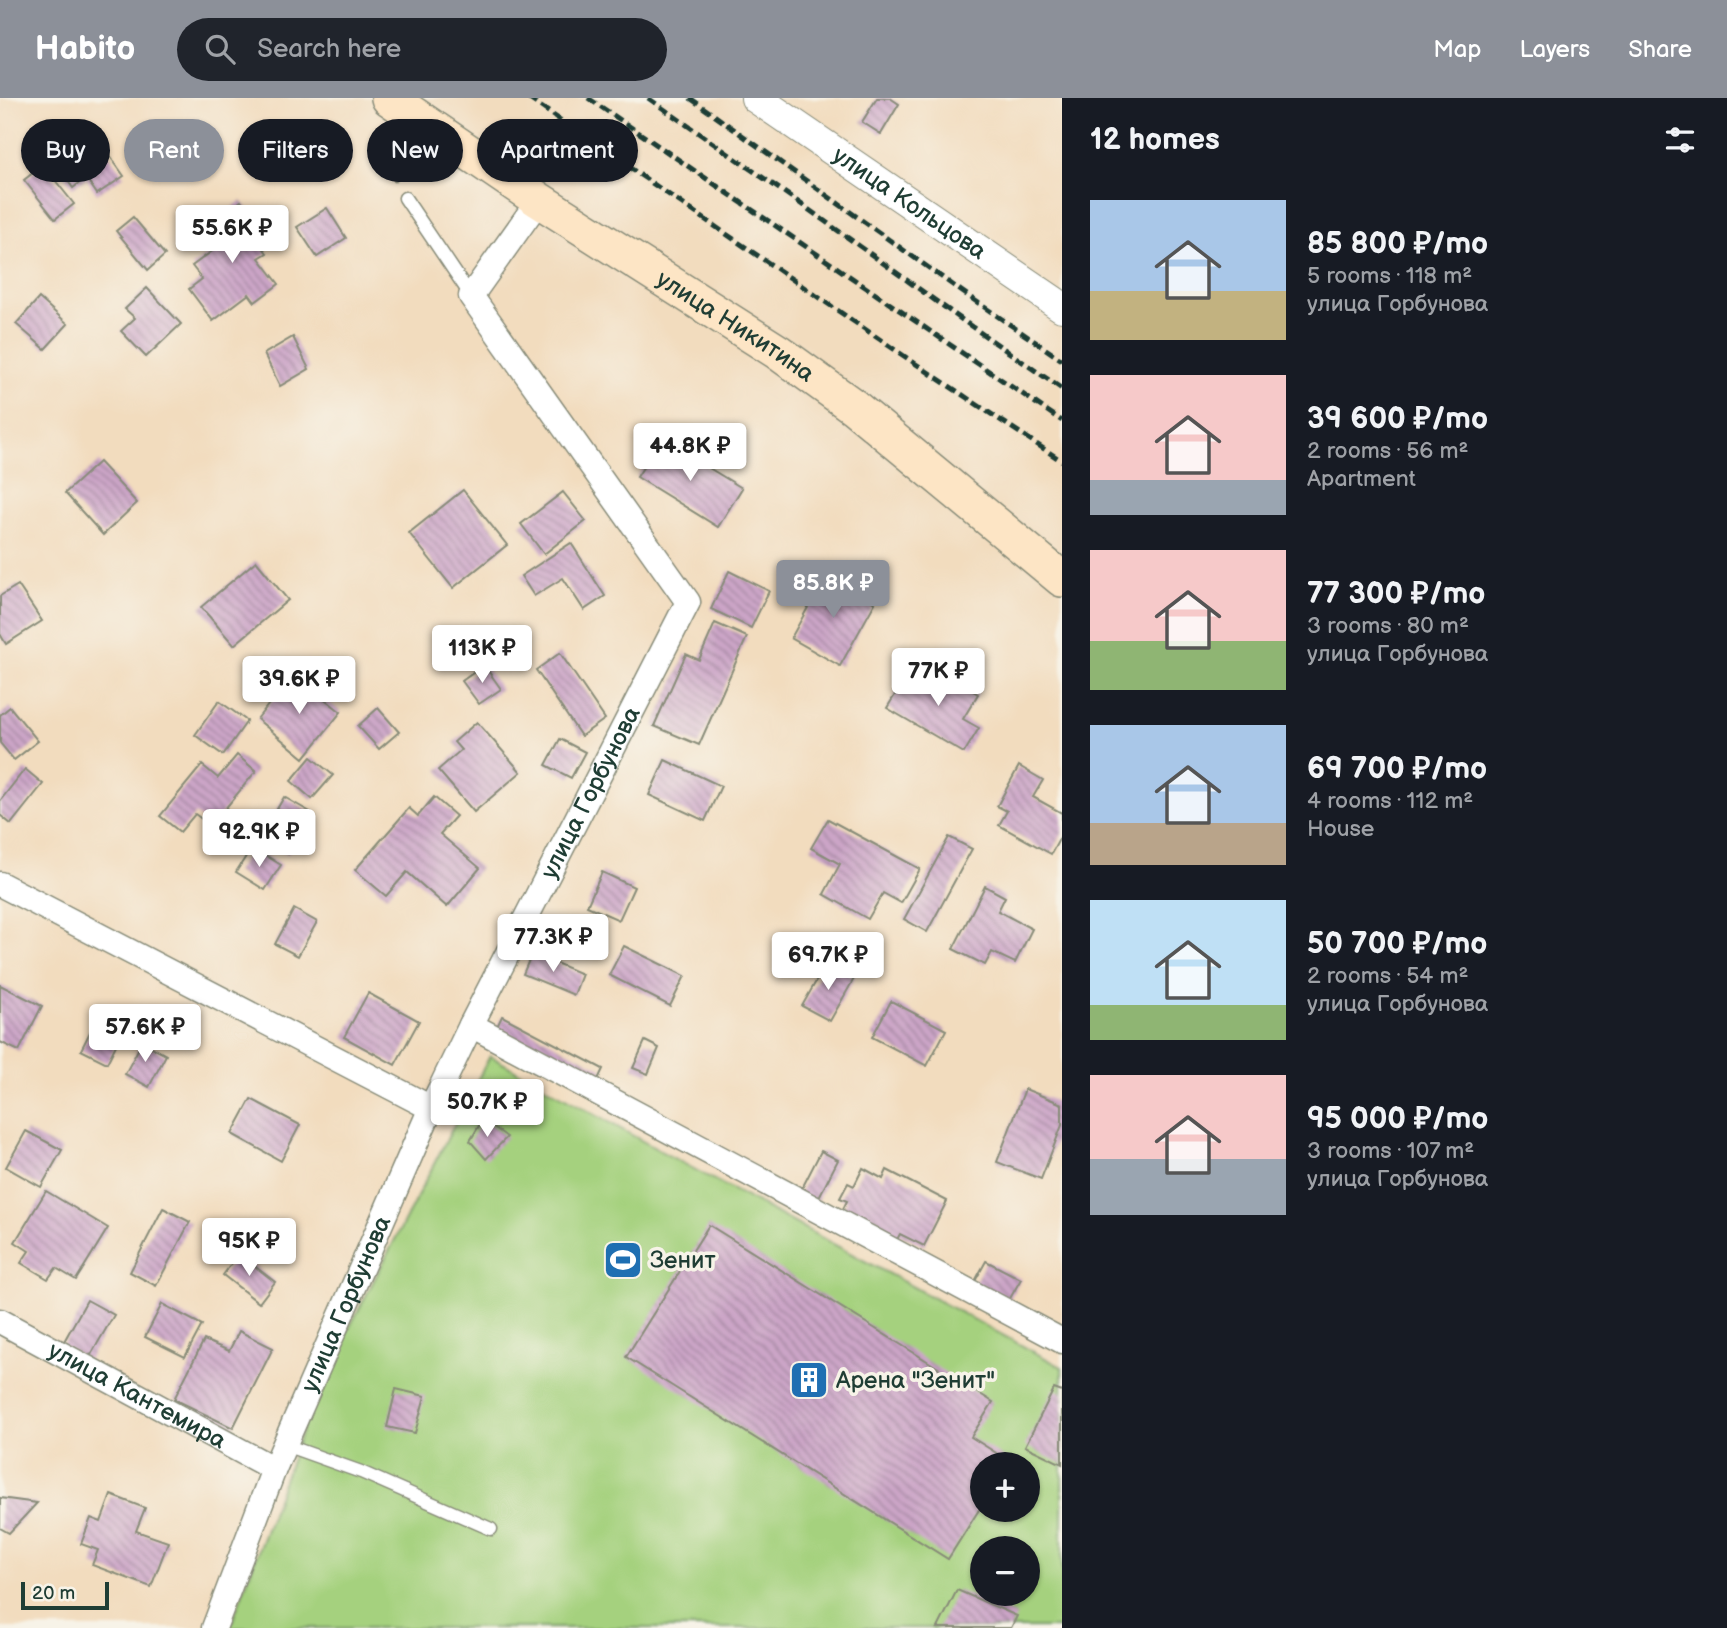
<!DOCTYPE html>
<meta charset="utf-8">
<style>
:root{--surface:#171b24;--page:#20242c;--text:#f1f3f6;--muted:#9ea1a6;--accent:#8c9099}
body{margin:0;font-family:"Balsamiq Sans",sans-serif;background:var(--page);color:var(--text);height:100vh;display:flex;flex-direction:column;font-size:26px;white-space:nowrap}
*{box-sizing:border-box;margin:0}
p{font-size:23px;color:var(--muted)}
.icon{flex:none;width:38px;height:38px;fill:none;stroke:currentColor;stroke-width:2;stroke-linecap:round;stroke-linejoin:round}
.map{position:relative;flex:1;overflow:hidden}
.panel{display:flex;flex-direction:column;background:var(--surface);width:665px}
.panel>*{flex:none}
.top-card{position:absolute;left:21px;top:21px;width:665px;height:63px;display:flex;gap:14px}
.buttons{position:absolute;left:970px;top:1354px;display:grid;gap:14px}
.buttons a{display:grid;place-items:center;width:70px;height:70px;border-radius:50%;background:var(--surface);box-shadow:0 2px 5px #0004;font-size:35px}
.scale{position:absolute;left:21px;bottom:18px;width:88px;box-sizing:border-box;padding-left:7px;border:4px solid #1f3d34;border-top:0;font-size:19px;line-height:24px;white-space:nowrap;color:#1f3d34;-webkit-text-stroke:5px #f7f3e8;paint-order:stroke}
.price{position:absolute;translate:-50% -60px;padding:0 16px;border-radius:7px;background:#fff;color:#222;font-size:23px;line-height:46px;filter:drop-shadow(0 2px 4px #0008)}
.price::after{content:'';position:absolute;left:50%;top:42px;width:21px;height:16px;margin-left:-10px;background:inherit;clip-path:polygon(0 0,100% 0,50% 100%)}
.price.active{background:var(--accent);color:#fff}
ul{padding:0;list-style:none}
li{display:flex;align-items:center;gap:21px;height:175px;padding:0 28px}
li span{display:grid;place-items:center;flex:none;width:196px;height:140px;border-radius:0px;color:#555}
li>.icon{margin-inline-start:auto}
span .icon{width:84px;height:84px;fill:#fffc;stroke-width:1}
li b{font-size:30px}
h2{display:flex;justify-content:space-between;align-items:center;height:84px;padding:0 28px;font-size:30px}
.pill{padding:0 24px;border-radius:32px;background:var(--surface);box-shadow:0 2px 5px #0004;font-size:24px;line-height:63px}
.pill.active{background:var(--accent);color:#fff}
header{display:flex;align-items:center;gap:42px;box-sizing:border-box;height:98px;padding:0 35px;background:var(--accent);color:#fff}
header strong{font-size:33px}
nav{display:flex;gap:38px;margin-inline-start:auto;font-size:24px}
.search{width:490px;height:63px;background:var(--page);display:flex;align-items:center;gap:18px;box-sizing:border-box;padding:0 24px;border-radius:38px;color:var(--muted);font-size:26px}
main{display:flex;flex:1;min-height:0}
.map>svg:first-child{display:block}
</style>
<header>
<strong>Habito</strong>
<div class="search"><svg class="icon" aria-label="search" viewBox="0 0 24 24"><circle cx="10" cy="10" r="6"/><path d="M15 15l6 6"/></svg>Search here</div>
<nav><a>Map</a><a>Layers</a><a>Share</a></nav>
</header>
<main>
<div class="map">
<svg width="1062" height="1530" viewBox="0 0 1062 1530">
<defs>
<pattern id="building-back-hatch" width="6" height="6" patternUnits="userSpaceOnUse" patternTransform="scale(1.75)"><rect width="6" height="6" fill="#cca5c7"/><path d="M-1 5l2 2M0 0l6 6M5-1l2 2" fill="none" stroke="#a588a2"/></pattern>
</defs>
<rect width="100%" height="100%" fill="#f7f3e8"/>
<filter id="ink" filterUnits="userSpaceOnUse"><feTurbulence type="fractalNoise" baseFrequency=".0143" numOctaves="2"/><feDisplacementMap in="SourceGraphic" scale="14" xChannelSelector="R" yChannelSelector="G"/><feConvolveMatrix kernelMatrix="1 2 1 2 8 2 1 2 1" color-interpolation-filters="sRGB"/></filter>
<filter id="wash" filterUnits="userSpaceOnUse"><feTurbulence type="fractalNoise" baseFrequency=".00686" numOctaves="4" result="noise"/><feDisplacementMap in="SourceGraphic" scale="28" xChannelSelector="R" yChannelSelector="G"/><feGaussianBlur stdDeviation="1.57" result="paint"/><feColorMatrix in="noise" values="0 0 0 0 0 0 0 0 0 0 0 0 0 0 0 0 0 1.4 0 .05"/><feComposite in="paint" operator="in"/></filter>
<g filter="url(#wash)">
<rect width="100%" height="100%" fill="#f2dcbe"/>
<path fill="#a5d17e" stroke="#628759" stroke-width="2" fill-rule="evenodd" d="M490,958l174,97 398,214v261h-832l86,-236zM982,1367h45v45h-45zM982,1451h45v45h-45z"/>
<g id="blocks">
<g fill="url(#building-back-hatch)">
<polygon points="877,0 890,0 899,6 881,36 862,24"/>
<polygon points="95,37 124,78 97,96 86,80 73,90 62,75 74,66 67,56"/>
<polygon points="43,67 74,106 55,121 24,82"/>
<polygon points="241,103 258,125 249,132 267,155 259,160 279,186 255,204 249,196 213,223 189,191 202,181 192,168 219,148 205,130"/>
<polygon points="327,110 346,140 317,159 297,129"/>
<polygon points="133,119 165,157 148,172 116,133"/>
<polygon points="147,190 181,226 146,259 121,233 135,220 125,211"/>
<polygon points="39,200 68,226 45,251 16,226"/>
<polygon points="293,239 309,271 280,288 264,256"/>
<polygon points="661,341 742,390 718,429 637,379"/>
<polygon points="99,364 137,405 103,437 65,395"/>
<polygon points="463,392 507,447 453,490 409,435"/>
<polygon points="563,394 586,423 544,456 521,426"/>
<polygon points="571,445 605,498 584,512 563,480 534,498 521,478"/>
<polygon points="256,463 288,502 234,547 201,509"/>
<polygon points="729,473 769,493 751,530 711,511"/>
<polygon points="826,477 875,505 840,568 791,540"/>
<polygon points="18,487 42,523 6,546 0,536 0,498"/>
<polygon points="715,525 747,539 699,647 654,628 686,556 699,562"/>
<polygon points="560,555 605,621 581,638 536,572"/>
<polygon points="484,567 501,591 479,606 462,583"/>
<polygon points="930,568 978,596 963,621 979,630 964,655 887,610 901,587 915,594"/>
<polygon points="293,576 341,614 304,660 257,621"/>
<polygon points="219,603 247,623 223,657 195,637"/>
<polygon points="10,609 38,643 14,662 0,645 0,617"/>
<polygon points="378,610 399,634 379,651 358,628"/>
<polygon points="477,624 521,674 474,714 438,672 461,652 454,644"/>
<polygon points="560,641 585,654 571,680 546,667"/>
<polygon points="237,657 256,673 211,728 195,716 180,734 160,718 202,667 218,680"/>
<polygon points="311,659 333,677 312,701 291,683"/>
<polygon points="665,662 721,688 705,723 649,697"/>
<polygon points="1019,668 1043,682 1033,699 1062,715 1062,736 1051,756 999,727 1007,713 997,708"/>
<polygon points="25,671 43,686 11,726 0,717 0,703"/>
<polygon points="284,699 312,715 288,756 260,740"/>
<polygon points="434,699 456,718 440,736 480,770 447,809 407,774 386,798 355,772 409,710 418,718"/>
<polygon points="828,721 920,771 901,805 883,795 868,821 824,796 840,766 811,750"/>
<polygon points="949,739 972,751 927,834 904,821"/>
<polygon points="252,749 281,767 265,792 236,774"/>
<polygon points="602,774 634,789 619,822 587,808"/>
<polygon points="985,788 1005,799 998,813 1032,831 1015,865 992,854 985,867 953,851"/>
<polygon points="294,811 317,824 298,858 275,846"/>
<polygon points="624,848 685,878 670,908 609,877"/>
<polygon points="532,855 582,876 574,897 523,876"/>
<polygon points="827,864 855,879 830,923 802,908"/>
<polygon points="0,887 42,908 19,953 0,944"/>
<polygon points="368,895 419,923 395,967 344,939"/>
<polygon points="891,903 946,932 927,968 872,939"/>
<polygon points="98,918 124,931 107,965 81,952"/>
<polygon points="502,918 603,971 595,988 494,935"/>
<polygon points="645,943 659,950 648,976 633,970"/>
<polygon points="142,944 166,957 149,989 125,976"/>
<polygon points="1025,991 1062,1006 1062,1027 1041,1081 997,1064"/>
<polygon points="251,1001 300,1027 281,1063 232,1036"/>
<polygon points="483,1021 507,1039 486,1061 470,1043"/>
<polygon points="26,1033 62,1052 41,1089 6,1069"/>
<polygon points="821,1053 838,1062 815,1107 798,1098"/>
<polygon points="863,1070 883,1081 887,1072 947,1103 924,1148 900,1136 894,1147 839,1119 847,1103 840,1100 848,1085 854,1088"/>
<polygon points="46,1093 108,1130 76,1182 56,1170 48,1181 21,1165 29,1153 15,1144"/>
<polygon points="163,1110 190,1124 156,1188 130,1174"/>
<polygon points="709,1127 993,1304 971,1339 1009,1363 1007,1367 982,1367 982,1407 948,1461 626,1259"/>
<polygon points="239,1156 275,1184 259,1205 223,1177"/>
<polygon points="986,1163 1021,1181 1008,1204 974,1185"/>
<polygon points="87,1202 114,1217 88,1262 62,1247"/>
<polygon points="162,1206 202,1227 185,1259 145,1239"/>
<polygon points="239,1233 273,1250 233,1330 174,1301 204,1242 229,1253"/>
<polygon points="396,1291 425,1298 415,1335 387,1329"/>
<polygon points="1054,1291 1062,1294 1062,1366 1025,1348"/>
<polygon points="111,1397 145,1410 136,1433 168,1444 151,1489 92,1467 98,1452 81,1446 91,1420 101,1424"/>
<polygon points="0,1400 37,1405 9,1435 0,1430"/>
<polygon points="957,1492 1017,1518 1011,1530 938,1530"/>
</g>
</g>
</g>
<g filter="url(#ink)">
<use href="#blocks" fill-opacity="0" stroke="#888c79" stroke-width="2"/>
<g fill="none" stroke-linecap="round" stroke-linejoin="round">
<g stroke="#888c79" stroke-width="15">
<g id="service">
<polyline points="405,100 471,198"/>
<polyline points="285,1347 361,1374 491,1431"/>
</g>
</g>
<g stroke="#888c79" stroke-width="27">
<g id="minor">
<polyline points="0,786 431,1010"/>
<polyline points="471,927 1062,1243"/>
<path id="s1" d="M0,1223l274,148"/>
<path id="s2" d="M214,1530l60,-159 157,-361 40,-83 217,-423 -217,-306 68,-96"/>
</g>
</g>
<g stroke="#888c79" stroke-width="32">
<g id="tertiary">
<path id="s3" d="M756,0l306,209"/>
</g>
</g>
<g stroke="#888c79" stroke-width="38">
<g id="secondary">
<path id="s4" d="M389,0l150,102 239,152 76,55 208,172"/>
</g>
</g>
<polyline stroke="#888c79" stroke-width="4.5" stroke-dasharray="5 5" stroke-linecap="butt" points="375,46 396,84"/>
<use href="#service" stroke="#fff" stroke-width="12"/>
<use href="#minor" stroke="#fff" stroke-width="24"/>
<use href="#tertiary" stroke="#fff" stroke-width="30"/>
<use href="#secondary" stroke="#fde5c5" stroke-width="35"/>
<g stroke="#1f3d34" stroke-width="5" stroke-dasharray="10 5" stroke-linecap="butt">
<polyline points="528,0 907,260 1062,363"/>
<polyline points="588,0 1062,323"/>
<polyline points="648,0 801,106 965,224 1062,291"/>
<polyline points="690,0 971,200 1062,262"/>
</g>
</g>
</g>
<defs>
<g id="stadium-square" transform="scale(2.0125)"><rect x="-9" y="-9" width="18" height="18" rx="4" fill="#1f6fb2" stroke="#f7f3e8"/><path d="M0-5a6.5 5 0 1 0 0 10a6.5 5 0 1 0 0-10ZM-3.5-1.8h7v3.6h-7Z" fill="#fff"/></g>
<g id="building-square" transform="scale(2.0125)"><rect x="-9" y="-9" width="18" height="18" rx="4" fill="#1f6fb2" stroke="#f7f3e8"/><path d="M-4-6H4V6H1V3H-1V6H-4ZM-2.5-4.3h1.7v1.8h-1.7ZM.8-4.3h1.7v1.8H.8ZM-2.5-1h1.7V.8h-1.7ZM.8-1h1.7V.8H.8Z" fill="#fff"/></g>
</defs>
<g fill-rule="evenodd">
<use href="#stadium-square" x="623" y="1162"/>
<use href="#building-square" x="809" y="1282"/>
</g>
<g text-anchor="middle" dominant-baseline="central" stroke-width="7" stroke-linejoin="round" paint-order="stroke">
<g font-size="24" fill="#1f3d34" stroke="#f7f3e8">
<text stroke="none"><textPath href="#s3" startOffset="186">улица Кольцова</textPath></text>
<text stroke="none"><textPath href="#s4" startOffset="415">улица Никитина</textPath></text>
<text stroke="none"><textPath href="#s2" startOffset="917">улица Горбунова</textPath></text>
<text stroke="none"><textPath href="#s2" startOffset="350">улица Горбунова</textPath></text>
<text stroke="none"><textPath href="#s1" startOffset="156">улица Кантемира</textPath></text>
</g>
<g font-size="24" fill="#1f3d34" stroke="#f7f3e8" text-anchor="start">
<text x="650" y="1162">Зенит</text>
<text x="836" y="1282">Арена "Зенит"</text>
</g>
</g>
</svg>
<div class="buttons">
<a>+</a>
<a>−</a>
</div>
<div class="scale">20 m</div>
<b class="price" style="left:232px;top:167px">55.6K ₽</b>
<b class="price" style="left:690px;top:385px">44.8K ₽</b>
<b class="price active" style="left:833px;top:522px">85.8K ₽</b>
<b class="price" style="left:482px;top:587px">113K ₽</b>
<b class="price" style="left:938px;top:610px">77K ₽</b>
<b class="price" style="left:299px;top:618px">39.6K ₽</b>
<b class="price" style="left:259px;top:771px">92.9K ₽</b>
<b class="price" style="left:553px;top:876px">77.3K ₽</b>
<b class="price" style="left:828px;top:894px">69.7K ₽</b>
<b class="price" style="left:145px;top:966px">57.6K ₽</b>
<b class="price" style="left:487px;top:1041px">50.7K ₽</b>
<b class="price" style="left:249px;top:1180px">95K ₽</b>
<div class="top-card">
<a class="pill">Buy</a>
<a class="pill active">Rent</a>
<a class="pill">Filters</a>
<a class="pill">New</a>
<a class="pill">Apartment</a>
</div>
</div>
<section class="panel">
<h2>12 homes<svg class="icon" aria-label="filters" viewBox="0 0 24 24"><path d="M4 7h16M4 17h16"/><circle cx="9" cy="7" r="2"/><circle cx="15" cy="17" r="2"/></svg></h2>
<ul>
<li><span style="background:linear-gradient(#a9c7e8 65%,#c2b280 0)"><svg class="icon" aria-label="home" viewBox="0 0 24 24"><path d="M3 11l9-7 9 7M6 9v11h12V9"/></svg></span><div><b>85 800 ₽/mo</b><p>5 rooms · 118 m²</p><p>улица Горбунова</p></div></li>
<li><span style="background:linear-gradient(#f6c9c9 75%,#9aa5b1 0)"><svg class="icon" aria-label="home" viewBox="0 0 24 24"><path d="M3 11l9-7 9 7M6 9v11h12V9"/></svg></span><div><b>39 600 ₽/mo</b><p>2 rooms · 56 m²</p><p>Apartment</p></div></li>
<li><span style="background:linear-gradient(#f6c9c9 65%,#8fb573 0)"><svg class="icon" aria-label="home" viewBox="0 0 24 24"><path d="M3 11l9-7 9 7M6 9v11h12V9"/></svg></span><div><b>77 300 ₽/mo</b><p>3 rooms · 80 m²</p><p>улица Горбунова</p></div></li>
<li><span style="background:linear-gradient(#a9c7e8 70%,#b9a48a 0)"><svg class="icon" aria-label="home" viewBox="0 0 24 24"><path d="M3 11l9-7 9 7M6 9v11h12V9"/></svg></span><div><b>69 700 ₽/mo</b><p>4 rooms · 112 m²</p><p>House</p></div></li>
<li><span style="background:linear-gradient(#bfe0f5 75%,#8fb573 0)"><svg class="icon" aria-label="home" viewBox="0 0 24 24"><path d="M3 11l9-7 9 7M6 9v11h12V9"/></svg></span><div><b>50 700 ₽/mo</b><p>2 rooms · 54 m²</p><p>улица Горбунова</p></div></li>
<li><span style="background:linear-gradient(#f6c9c9 60%,#9aa5b1 0)"><svg class="icon" aria-label="home" viewBox="0 0 24 24"><path d="M3 11l9-7 9 7M6 9v11h12V9"/></svg></span><div><b>95 000 ₽/mo</b><p>3 rooms · 107 m²</p><p>улица Горбунова</p></div></li>
</ul>
</section>
</main>
